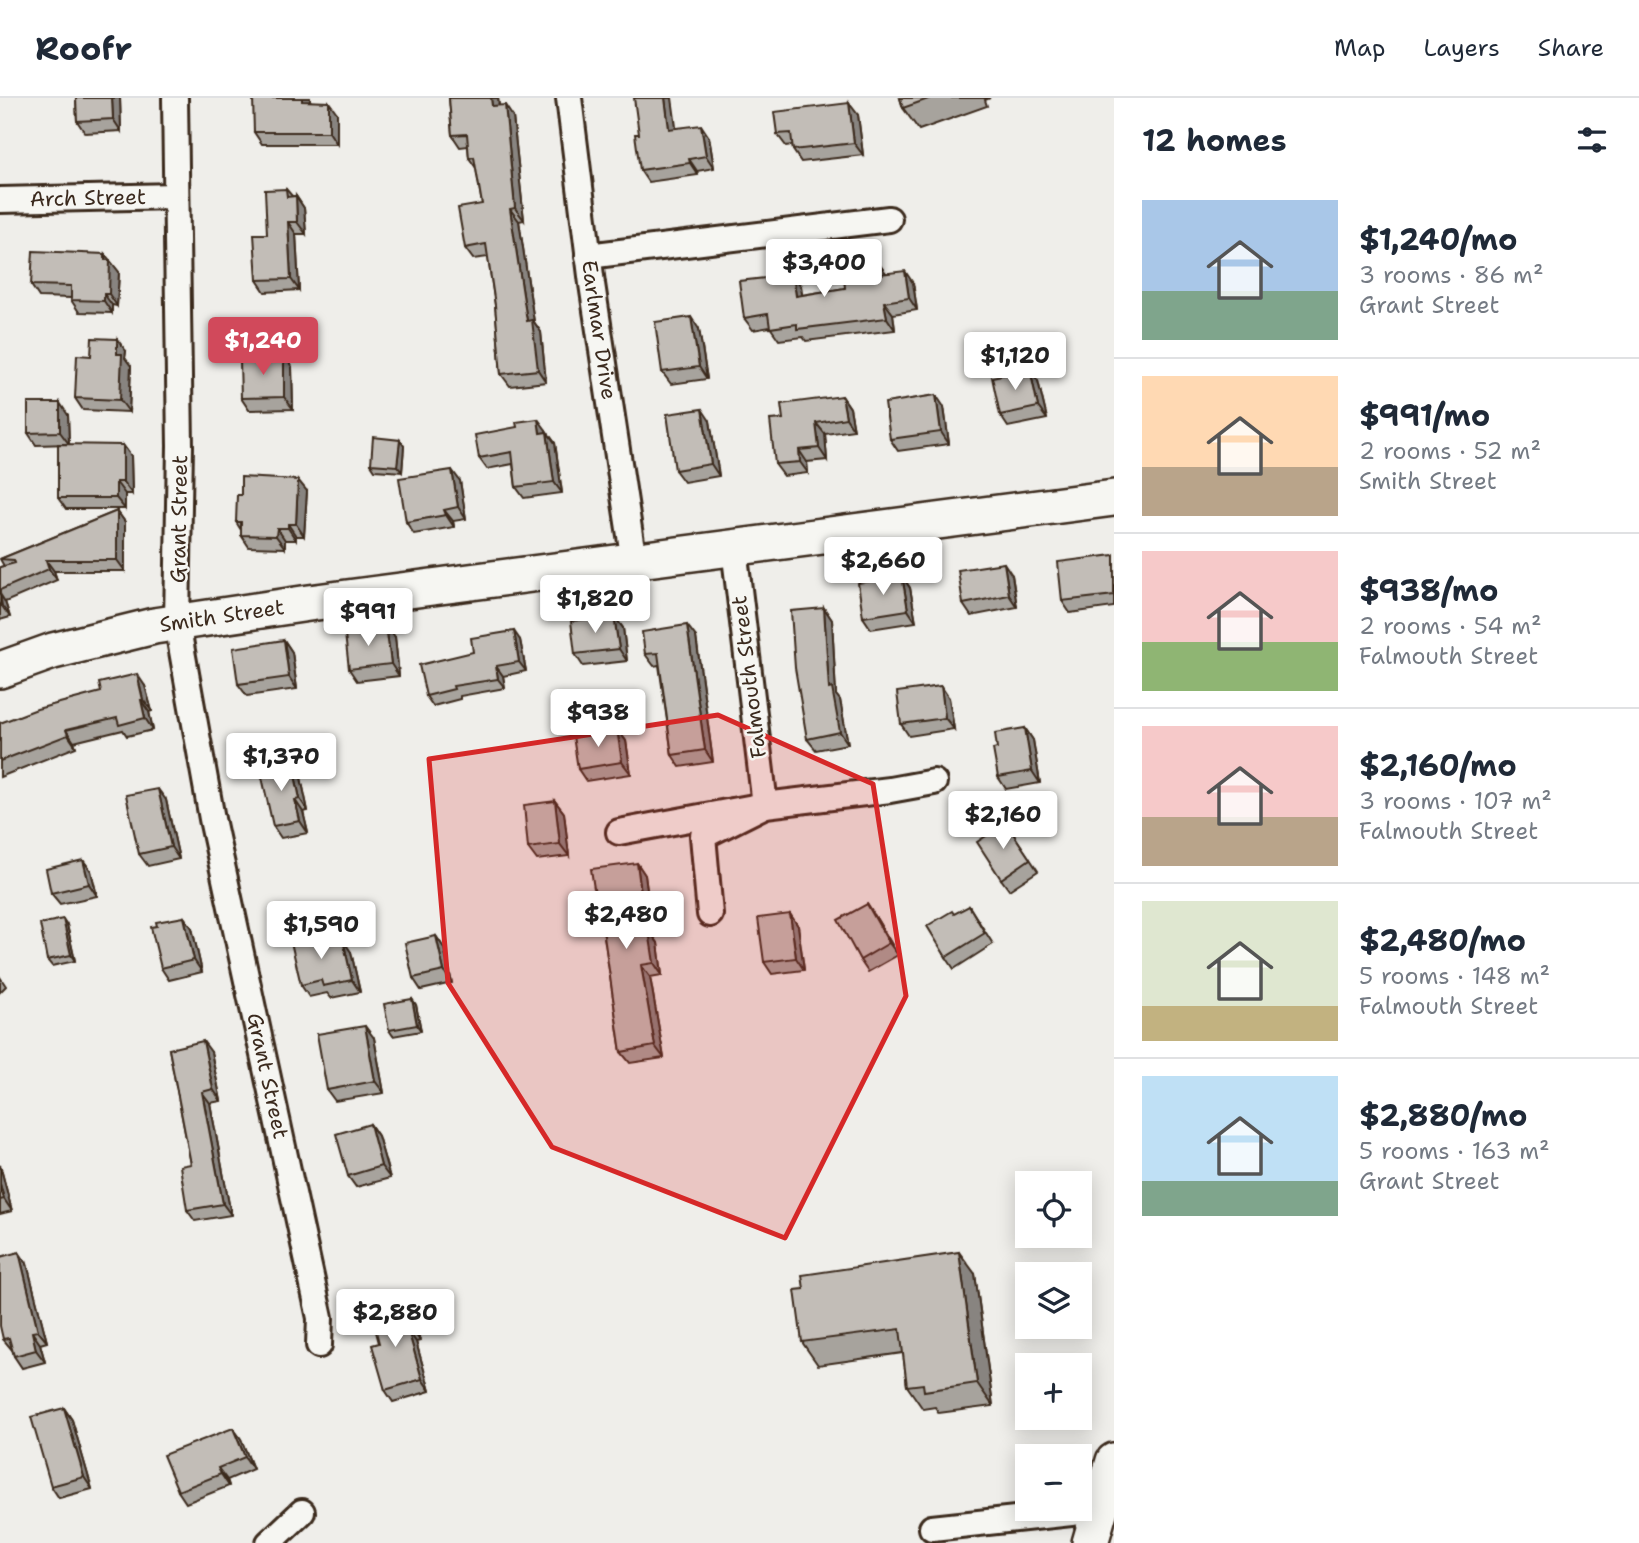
<!DOCTYPE html>
<meta charset="utf-8">
<style>
:root{--surface:#fff;--page:#f2f2f3;--text:#1f2937;--muted:#747a83;--line:#e0e1e3;--accent:#d1495b}
body{margin:0;font-family:"Shantell Sans",sans-serif;background:var(--page);color:var(--text);height:100vh;display:flex;flex-direction:column;font-size:26px;white-space:nowrap}
*{box-sizing:border-box;margin:0}
p{font-size:23px;color:var(--muted)}
.icon{flex:none;width:38px;height:38px;fill:none;stroke:currentColor;stroke-width:2;stroke-linecap:round;stroke-linejoin:round}
.map{position:relative;flex:1;overflow:hidden}
.sheet{display:flex;flex-direction:column;background:var(--surface);width:525px}
.sheet>*{flex:none}
.fabs{position:absolute;left:1015px;top:1073px;display:grid;gap:14px}
.fabs a{display:grid;place-items:center;width:77px;height:77px;border-radius:0px;background:var(--surface);box-shadow:0 4px 18px #0003;font-size:35px}
.price{position:absolute;translate:-50% -60px;padding:0 16px;border-radius:7px;background:#fff;color:#222;font-size:23px;line-height:46px;filter:drop-shadow(0 2px 4px #0008)}
.price::after{content:'';position:absolute;left:50%;top:42px;width:21px;height:16px;margin-left:-10px;background:inherit;clip-path:polygon(0 0,100% 0,50% 100%)}
.price.selected{background:var(--accent);color:#fff}
ul{padding:0;list-style:none}
li{display:flex;align-items:center;gap:21px;height:175px;padding:0 28px}
li+li{border-top:2px solid var(--line)}
li span{display:grid;place-items:center;flex:none;width:196px;height:140px;border-radius:0px;color:#555}
li>.icon{margin-inline-start:auto}
span .icon{width:84px;height:84px;fill:#fffc;stroke-width:1}
li b{font-size:30px}
h2{display:flex;justify-content:space-between;align-items:center;height:84px;padding:0 28px;font-size:30px}
header{display:flex;align-items:center;gap:42px;box-sizing:border-box;height:98px;padding:0 35px;background:var(--surface);border-bottom:2px solid var(--line)}
header strong{font-size:33px}
nav{display:flex;gap:38px;margin-inline-start:auto;font-size:24px}
main{display:flex;flex:1;min-height:0}
.map>svg:first-child{display:block}
</style>
<header>
<strong>Roofr</strong>
<nav><a>Map</a><a>Layers</a><a>Share</a></nav>
</header>
<main>
<div class="map">
<svg width="1114" height="1445" viewBox="0 0 1114 1445">
<rect width="100%" height="100%" fill="#efeeea"/>
<filter id="ink" filterUnits="userSpaceOnUse"><feTurbulence type="fractalNoise" baseFrequency=".0143" numOctaves="2"/><feDisplacementMap in="SourceGraphic" scale="14" xChannelSelector="R" yChannelSelector="G"/><feConvolveMatrix kernelMatrix="1 2 1 2 8 2 1 2 1" color-interpolation-filters="sRGB"/></filter>
<g filter="url(#ink)">
<g fill="none" stroke-linecap="round" stroke-linejoin="round">
<g stroke="#3b2a1e" stroke-width="30">
<g id="street">
<path id="s1" d="M175,0l5,348 -3,177 35,196 108,499 -1,27"/>
<path id="s2" d="M569,0l23,186 42,278"/>
<path id="s3" d="M0,102l176,-4"/>
<polyline points="588,158 889,121"/>
<polyline points="619,734 765,707 890,692 934,684"/>
<polyline points="710,816 703,738 765,707 734,450"/>
<polyline points="932,1430 1099,1412"/>
<polyline points="269,1445 302,1414"/>
</g>
</g>
<g stroke="#3b2a1e" stroke-width="40">
<g id="secondary">
<path id="s4" d="M0,572l53,-19 101,-25 155,-23 805,-105"/>
<polyline points="1090,1445 1114,1363"/>
</g>
</g>
<use href="#street" stroke="#f6f6f2" stroke-width="24"/>
<use href="#secondary" stroke="#f6f6f2" stroke-width="35"/>
</g>
<g fill="#a7a39d" stroke="#3b2a1e" stroke-width="2">
<polygon points="76,0 120,0 121,33 85,35 77,23"/>
<polygon points="449,0 498,0 499,7 513,19 524,122 519,123 534,224 541,234 546,284 510,288 501,276 495,207 488,159 473,161 465,150 482,106 476,70 469,60 468,48 460,49 452,37"/>
<polygon points="900,0 990,0 985,2 987,8 919,32 903,10"/>
<polygon points="310,3 337,15 337,46 262,46 254,34"/>
<polygon points="858,17 863,57 801,64 793,52 792,47 786,48 777,36"/>
<polygon points="676,30 709,39 714,70 697,73 698,77 648,84 640,72"/>
<polygon points="286,91 292,98 296,98 304,110 306,136 296,136 299,192 265,194 257,182 267,136"/>
<polygon points="109,162 119,174 117,208 112,207 112,215 79,214 71,202 71,200 39,199 31,187"/>
<polygon points="879,166 886,175 913,185 917,212 893,216 895,232 806,243 803,239 779,242 770,229 753,232 744,220 801,188 802,197 845,190"/>
<polygon points="699,231 707,281 671,286 662,274"/>
<polygon points="126,253 125,260 131,268 129,314 83,312 75,300 91,258"/>
<polygon points="292,269 293,311 249,312 241,300"/>
<polygon points="1038,283 1047,321 1008,329 1000,317"/>
<polygon points="842,298 850,310 854,332 825,336 827,362 807,364 808,375 784,378 775,366 783,321"/>
<polygon points="944,309 949,346 898,353 890,341"/>
<polygon points="68,317 69,346 36,347 28,335"/>
<polygon points="710,323 719,378 684,384 675,372"/>
<polygon points="546,332 555,345 562,395 524,400 516,389 513,366 487,371 479,360"/>
<polygon points="400,342 404,348 402,374 375,372 371,366"/>
<polygon points="123,347 131,358 132,396 125,396 125,411 66,411 58,400"/>
<polygon points="460,383 466,421 453,423 454,429 414,436 406,424"/>
<polygon points="307,393 304,438 296,438 296,442 285,442 285,450 249,449 241,437 241,432 236,424"/>
<polygon points="117,413 125,424 125,473 54,473 57,482 5,504 10,519 0,522 0,469 4,468 0,461"/>
<polygon points="1114,457 1114,509 1070,515 1062,503"/>
<polygon points="1012,477 1017,509 971,518 963,506"/>
<polygon points="902,478 910,490 916,524 871,531 863,519"/>
<polygon points="824,510 832,522 836,597 840,602 848,646 816,652 807,641"/>
<polygon points="614,518 623,530 627,563 583,568 575,556"/>
<polygon points="359,535 395,539 399,578 357,583 349,571"/>
<polygon points="696,539 713,664 680,669 672,657 659,567 654,568 645,556"/>
<polygon points="284,542 292,554 297,591 247,598 238,586"/>
<polygon points="520,542 526,573 503,578 505,590 460,598 460,601 433,608 426,598"/>
<polygon points="145,588 152,613 149,614 153,632 127,638 123,632 74,644 76,649 0,679 0,625"/>
<polygon points="949,600 954,631 909,638 901,626"/>
<polygon points="1025,630 1033,642 1040,685 1006,691 998,679 997,650"/>
<polygon points="617,631 626,643 631,676 586,683 578,671"/>
<polygon points="300,675 308,713 303,714 308,735 281,740 273,728"/>
<polygon points="166,702 179,761 148,768 139,756"/>
<polygon points="555,703 564,715 569,758 537,762 528,750"/>
<polygon points="1006,725 1038,773 1009,792 1001,781"/>
<polygon points="83,762 91,773 97,798 60,806 51,795"/>
<polygon points="637,765 645,777 653,838 658,845 662,877 650,879 664,960 630,965 621,954 600,810 596,804"/>
<polygon points="969,808 993,846 954,871 946,859"/>
<polygon points="790,816 798,828 804,872 772,876 764,864"/>
<polygon points="875,818 898,857 868,874 860,862"/>
<polygon points="184,819 192,830 202,874 169,882 161,870"/>
<polygon points="67,827 75,863 52,868 47,862"/>
<polygon points="436,838 444,850 452,885 421,892 413,880"/>
<polygon points="332,844 351,854 360,894 331,900 327,895 309,899 301,887"/>
<polygon points="0,879 6,888 0,894"/>
<polygon points="412,901 416,907 421,933 393,938 389,932"/>
<polygon points="374,940 384,995 335,1003 327,992"/>
<polygon points="169,951 211,954 221,1003 210,1005 231,1117 195,1123 187,1112 191,1066"/>
<polygon points="370,1026 378,1038 390,1080 356,1089 348,1078"/>
<polygon points="0,1067 12,1113 0,1116"/>
<polygon points="27,1166 47,1244 40,1246 45,1264 22,1270 14,1258 13,1253 3,1241"/>
<polygon points="975,1176 993,1308 939,1315 935,1309 923,1311 907,1288 903,1255 818,1267 802,1244"/>
<polygon points="406,1209 414,1221 420,1243 416,1244 430,1293 393,1304 385,1292 379,1245"/>
<polygon points="64,1310 72,1322 92,1391 59,1400 51,1388"/>
<polygon points="233,1330 241,1341 253,1371 227,1382 229,1388 186,1405 178,1393"/>
</g>
<g fill="#888480" stroke="#3b2a1e" stroke-width="2">
<polygon points="112,0 120,0 121,33 113,21"/>
<polygon points="302,0 310,0 310,15 302,3"/>
<polygon points="491,0 498,0 500,20 492,8"/>
<polygon points="665,0 672,0 678,43 669,31"/>
<polygon points="329,4 337,15 337,46 329,34"/>
<polygon points="849,5 858,17 863,57 854,45"/>
<polygon points="505,7 513,19 524,122 515,110"/>
<polygon points="701,27 709,39 714,70 706,58"/>
<polygon points="689,61 697,73 698,77 690,65"/>
<polygon points="296,98 304,110 306,136 297,124"/>
<polygon points="510,111 519,123 534,224 541,234 546,284 538,272 527,223"/>
<polygon points="288,124 296,136 299,192 291,181"/>
<polygon points="105,156 119,174 117,208 109,196"/>
<polygon points="879,166 888,178 881,176"/>
<polygon points="905,173 913,185 917,212 909,200"/>
<polygon points="793,177 801,188 804,210 796,198"/>
<polygon points="104,196 112,207 112,215 104,203"/>
<polygon points="884,204 893,216 895,232 887,220"/>
<polygon points="691,219 699,231 707,281 699,269"/>
<polygon points="117,241 126,253 125,260 131,268 129,314 120,302 117,256"/>
<polygon points="284,257 292,269 293,311 284,299"/>
<polygon points="1030,271 1038,283 1047,321 1038,309"/>
<polygon points="936,297 944,309 949,346 941,334"/>
<polygon points="842,298 850,310 854,332 846,320"/>
<polygon points="60,305 68,317 69,346 60,334"/>
<polygon points="702,311 710,323 719,378 711,366"/>
<polygon points="538,321 546,332 548,346 540,335"/>
<polygon points="816,325 825,336 827,362 819,350"/>
<polygon points="547,334 555,345 562,395 554,384"/>
<polygon points="400,342 404,348 402,374 397,368"/>
<polygon points="123,347 131,358 132,396 123,384"/>
<polygon points="799,352 807,364 808,375 800,364"/>
<polygon points="452,372 460,383 466,421 458,409"/>
<polygon points="298,382 307,393 304,438 296,426"/>
<polygon points="116,384 125,396 125,411 116,400"/>
<polygon points="444,412 453,423 454,429 446,417"/>
<polygon points="117,413 125,424 125,473 117,462"/>
<polygon points="288,426 296,438 296,442 288,430"/>
<polygon points="277,430 285,442 285,450 276,438"/>
<polygon points="46,462 54,473 57,482 49,471"/>
<polygon points="1004,465 1012,477 1017,509 1009,497"/>
<polygon points="902,478 910,490 916,524 908,512"/>
<polygon points="0,496 5,504 10,519 2,508"/>
<polygon points="824,510 832,522 836,597 840,602 848,646 840,634 829,591"/>
<polygon points="614,518 623,530 627,563 619,551"/>
<polygon points="386,527 395,539 399,578 391,566"/>
<polygon points="687,527 696,539 713,664 705,652"/>
<polygon points="514,533 520,542 526,573 519,564"/>
<polygon points="284,542 292,554 297,591 289,579"/>
<polygon points="496,568 503,578 505,590 498,581"/>
<polygon points="137,576 145,588 152,613 143,602"/>
<polygon points="941,588 949,600 954,631 945,620"/>
<polygon points="141,602 149,614 153,632 145,620"/>
<polygon points="1025,630 1033,642 1040,685 1032,673"/>
<polygon points="617,631 626,643 631,676 622,664"/>
<polygon points="66,632 74,644 76,649 68,637"/>
<polygon points="292,663 300,675 308,713 300,701"/>
<polygon points="158,691 166,702 179,761 171,749"/>
<polygon points="295,702 303,714 308,735 300,723"/>
<polygon points="555,703 564,715 569,758 560,746"/>
<polygon points="83,762 91,773 97,798 89,786"/>
<polygon points="637,765 645,777 653,838 658,845 662,877 654,865 646,833"/>
<polygon points="867,806 875,818 898,857 889,845"/>
<polygon points="790,816 798,828 804,872 796,860"/>
<polygon points="184,819 192,830 202,874 194,862"/>
<polygon points="63,821 67,827 75,863 71,857"/>
<polygon points="436,838 444,850 452,885 444,873"/>
<polygon points="343,842 351,854 360,894 352,882"/>
<polygon points="641,867 650,879 664,960 655,948"/>
<polygon points="412,901 416,907 421,933 417,927"/>
<polygon points="365,928 374,940 384,995 375,983"/>
<polygon points="203,943 211,954 221,1003 213,991"/>
<polygon points="202,994 210,1005 231,1117 223,1106"/>
<polygon points="370,1026 378,1038 390,1080 381,1068"/>
<polygon points="0,1067 12,1113 4,1101 0,1086"/>
<polygon points="19,1154 27,1166 47,1244 38,1233"/>
<polygon points="959,1154 975,1176 993,1308 977,1285"/>
<polygon points="406,1209 414,1221 420,1243 412,1231"/>
<polygon points="408,1232 416,1244 430,1293 422,1281"/>
<polygon points="32,1234 40,1246 45,1264 36,1252"/>
<polygon points="64,1310 72,1322 92,1391 84,1379"/>
<polygon points="233,1330 241,1341 253,1371 245,1359"/>
<polygon points="218,1370 227,1382 229,1388 221,1376"/>
</g>
<g fill="#c2bdb7" stroke="#3b2a1e" stroke-width="2">
<polygon points="76,0 112,0 113,21 77,23"/>
<polygon points="253,0 302,0 302,3 329,4 329,34 254,34"/>
<polygon points="449,0 491,0 492,8 505,7 515,110 510,111 527,223 532,222 538,272 501,276 495,207 486,146 465,150 458,110 482,106 474,59 469,60 467,36 452,37"/>
<polygon points="634,0 665,0 669,31 701,27 706,58 689,61 690,65 640,72 635,36 639,36"/>
<polygon points="900,0 931,0 903,10"/>
<polygon points="849,5 854,45 793,52 791,35 777,36 774,14"/>
<polygon points="286,91 287,99 296,98 297,124 288,124 291,181 257,182 254,136 267,136 265,92"/>
<polygon points="33,153 105,156 105,162 110,162 109,196 104,196 104,203 71,202 71,188 31,187"/>
<polygon points="879,166 881,176 905,173 909,200 884,204 887,220 797,231 797,226 770,230 768,216 744,220 739,183 793,177 796,198 845,190 843,171"/>
<polygon points="691,219 699,269 662,274 655,224"/>
<polygon points="92,240 117,241 117,256 122,256 120,302 75,300 77,257 91,258"/>
<polygon points="284,257 284,299 241,300 240,263 259,262 259,258"/>
<polygon points="1030,271 1038,309 1000,317 992,279"/>
<polygon points="936,297 941,334 890,341 885,305"/>
<polygon points="842,298 846,320 816,325 819,350 799,352 800,364 775,366 770,322 783,321 781,306"/>
<polygon points="28,305 60,305 60,334 28,335"/>
<polygon points="702,311 711,366 675,372 667,316"/>
<polygon points="538,321 540,335 547,334 554,384 516,389 512,354 479,360 475,337 517,329 516,324"/>
<polygon points="373,339 400,342 397,368 371,366"/>
<polygon points="58,346 123,347 123,384 116,384 116,400 58,400"/>
<polygon points="452,372 458,409 444,412 446,417 406,424 399,380"/>
<polygon points="241,379 298,382 296,426 288,426 288,430 277,430 276,438 241,437 241,424 236,424 237,397 241,397"/>
<polygon points="117,413 117,462 46,462 49,471 0,492 0,469 15,465 14,462 0,461"/>
<polygon points="1114,457 1114,497 1062,503 1058,464"/>
<polygon points="1004,465 1009,497 963,506 958,472"/>
<polygon points="902,478 908,512 863,519 858,485"/>
<polygon points="824,510 829,591 832,590 840,634 807,641 795,570 791,513"/>
<polygon points="614,518 619,551 575,556 571,523"/>
<polygon points="386,527 391,566 349,571 345,536 359,535 358,530"/>
<polygon points="687,527 705,652 672,657 658,555 645,556 642,534"/>
<polygon points="514,533 519,564 496,568 498,581 453,588 454,591 426,598 419,567 473,554 471,540"/>
<polygon points="284,542 289,579 238,586 233,550"/>
<polygon points="137,576 143,602 141,602 145,620 119,627 117,620 66,632 68,637 0,663 0,625 37,611 101,594 99,585"/>
<polygon points="941,588 945,620 901,626 897,594"/>
<polygon points="1025,630 1032,673 998,679 993,651 997,650 995,635"/>
<polygon points="617,631 622,664 578,671 573,638"/>
<polygon points="292,663 300,701 295,702 300,723 273,728 260,670"/>
<polygon points="158,691 171,749 139,756 126,697"/>
<polygon points="555,703 560,746 528,750 524,707"/>
<polygon points="1006,725 1030,761 1001,781 977,744"/>
<polygon points="83,762 89,786 51,795 46,771"/>
<polygon points="637,765 646,833 649,833 654,865 641,867 655,948 621,954 599,804 596,804 591,771"/>
<polygon points="867,806 889,845 860,862 838,822"/>
<polygon points="969,808 985,835 946,859 927,828 952,813 954,816"/>
<polygon points="790,816 796,860 764,864 758,820"/>
<polygon points="184,819 194,862 161,870 151,829 157,828 156,824"/>
<polygon points="63,821 71,857 47,862 40,826"/>
<polygon points="327,837 328,845 343,842 352,882 323,888 321,882 301,887 291,844"/>
<polygon points="436,838 444,873 413,880 405,845"/>
<polygon points="412,901 417,927 389,932 384,906"/>
<polygon points="365,928 375,983 327,992 317,936"/>
<polygon points="203,943 213,991 202,994 223,1106 187,1112 180,1068 191,1066 169,951"/>
<polygon points="370,1026 381,1068 348,1078 336,1036"/>
<polygon points="0,1086 4,1101 0,1102"/>
<polygon points="19,1154 38,1233 32,1234 36,1252 14,1258 9,1240 3,1241 0,1228 0,1159"/>
<polygon points="959,1154 977,1285 924,1293 923,1286 907,1288 900,1231 802,1244 795,1192 804,1191 802,1177"/>
<polygon points="406,1209 412,1231 408,1232 422,1281 385,1292 372,1247 379,1245 372,1218"/>
<polygon points="64,1310 84,1379 51,1388 31,1319"/>
<polygon points="233,1330 245,1359 218,1370 221,1376 178,1393 163,1357"/>
</g>
</g>
<path fill="#d62828" fill-opacity="0.2" stroke="#d62828" stroke-width="5" stroke-linejoin="round" d="M718,617l155,69 33,212 -121,242 -233,-91 -104,-164 -19,-224z"/>
<g text-anchor="middle" dominant-baseline="central" stroke-width="5" stroke-linejoin="round" paint-order="stroke">
<g font-size="21" fill="#3b2a1e" stroke="#f6f6f2">
<text stroke="none"><textPath href="#s3" startOffset="88">Arch Street</textPath></text>
<text stroke="none"><textPath href="#s2" startOffset="234">Earlmar Drive</textPath></text>
<text transform="translate(179 421) rotate(-89)">Grant Street</text>
<text stroke="none"><textPath href="#s4" startOffset="229">Smith Street</textPath></text>
<text transform="translate(749 579) rotate(-97)">Falmouth Street</text>
<text stroke="none"><textPath href="#s1" startOffset="987">Grant Street</textPath></text>
</g>
</g>
</svg>
<div class="fabs">
<a><svg class="icon" aria-label="locate" viewBox="0 0 24 24"><circle cx="12" cy="12" r="6"/><path d="M12 2v4M12 18v4M2 12h4M18 12h4"/></svg></a>
<a><svg class="icon" aria-label="layers" viewBox="0 0 24 24"><path d="M12 4l9 5-9 5-9-5zM3 14l9 5 9-5"/></svg></a>
<a>+</a>
<a>−</a>
</div>
<b class="price" style="left:824px;top:201px">$3,400</b>
<b class="price selected" style="left:263px;top:279px">$1,240</b>
<b class="price" style="left:1015px;top:294px">$1,120</b>
<b class="price" style="left:883px;top:499px">$2,660</b>
<b class="price" style="left:595px;top:537px">$1,820</b>
<b class="price" style="left:368px;top:550px">$991</b>
<b class="price" style="left:598px;top:651px">$938</b>
<b class="price" style="left:281px;top:695px">$1,370</b>
<b class="price" style="left:1003px;top:753px">$2,160</b>
<b class="price" style="left:626px;top:853px">$2,480</b>
<b class="price" style="left:321px;top:863px">$1,590</b>
<b class="price" style="left:395px;top:1251px">$2,880</b>
</div>
<section class="sheet">
<h2>12 homes<svg class="icon" aria-label="filters" viewBox="0 0 24 24"><path d="M4 7h16M4 17h16"/><circle cx="9" cy="7" r="2"/><circle cx="15" cy="17" r="2"/></svg></h2>
<ul>
<li><span style="background:linear-gradient(#a9c7e8 65%,#7fa58c 0)"><svg class="icon" aria-label="home" viewBox="0 0 24 24"><path d="M3 11l9-7 9 7M6 9v11h12V9"/></svg></span><div><b>$1,240/mo</b><p>3 rooms · 86 m²</p><p>Grant Street</p></div></li>
<li><span style="background:linear-gradient(#ffd9b3 65%,#b9a48a 0)"><svg class="icon" aria-label="home" viewBox="0 0 24 24"><path d="M3 11l9-7 9 7M6 9v11h12V9"/></svg></span><div><b>$991/mo</b><p>2 rooms · 52 m²</p><p>Smith Street</p></div></li>
<li><span style="background:linear-gradient(#f6c9c9 65%,#8fb573 0)"><svg class="icon" aria-label="home" viewBox="0 0 24 24"><path d="M3 11l9-7 9 7M6 9v11h12V9"/></svg></span><div><b>$938/mo</b><p>2 rooms · 54 m²</p><p>Falmouth Street</p></div></li>
<li><span style="background:linear-gradient(#f6c9c9 65%,#b9a48a 0)"><svg class="icon" aria-label="home" viewBox="0 0 24 24"><path d="M3 11l9-7 9 7M6 9v11h12V9"/></svg></span><div><b>$2,160/mo</b><p>3 rooms · 107 m²</p><p>Falmouth Street</p></div></li>
<li><span style="background:linear-gradient(#dfe7d0 75%,#c2b280 0)"><svg class="icon" aria-label="home" viewBox="0 0 24 24"><path d="M3 11l9-7 9 7M6 9v11h12V9"/></svg></span><div><b>$2,480/mo</b><p>5 rooms · 148 m²</p><p>Falmouth Street</p></div></li>
<li><span style="background:linear-gradient(#bfe0f5 75%,#7fa58c 0)"><svg class="icon" aria-label="home" viewBox="0 0 24 24"><path d="M3 11l9-7 9 7M6 9v11h12V9"/></svg></span><div><b>$2,880/mo</b><p>5 rooms · 163 m²</p><p>Grant Street</p></div></li>
</ul>
</section>
</main>
